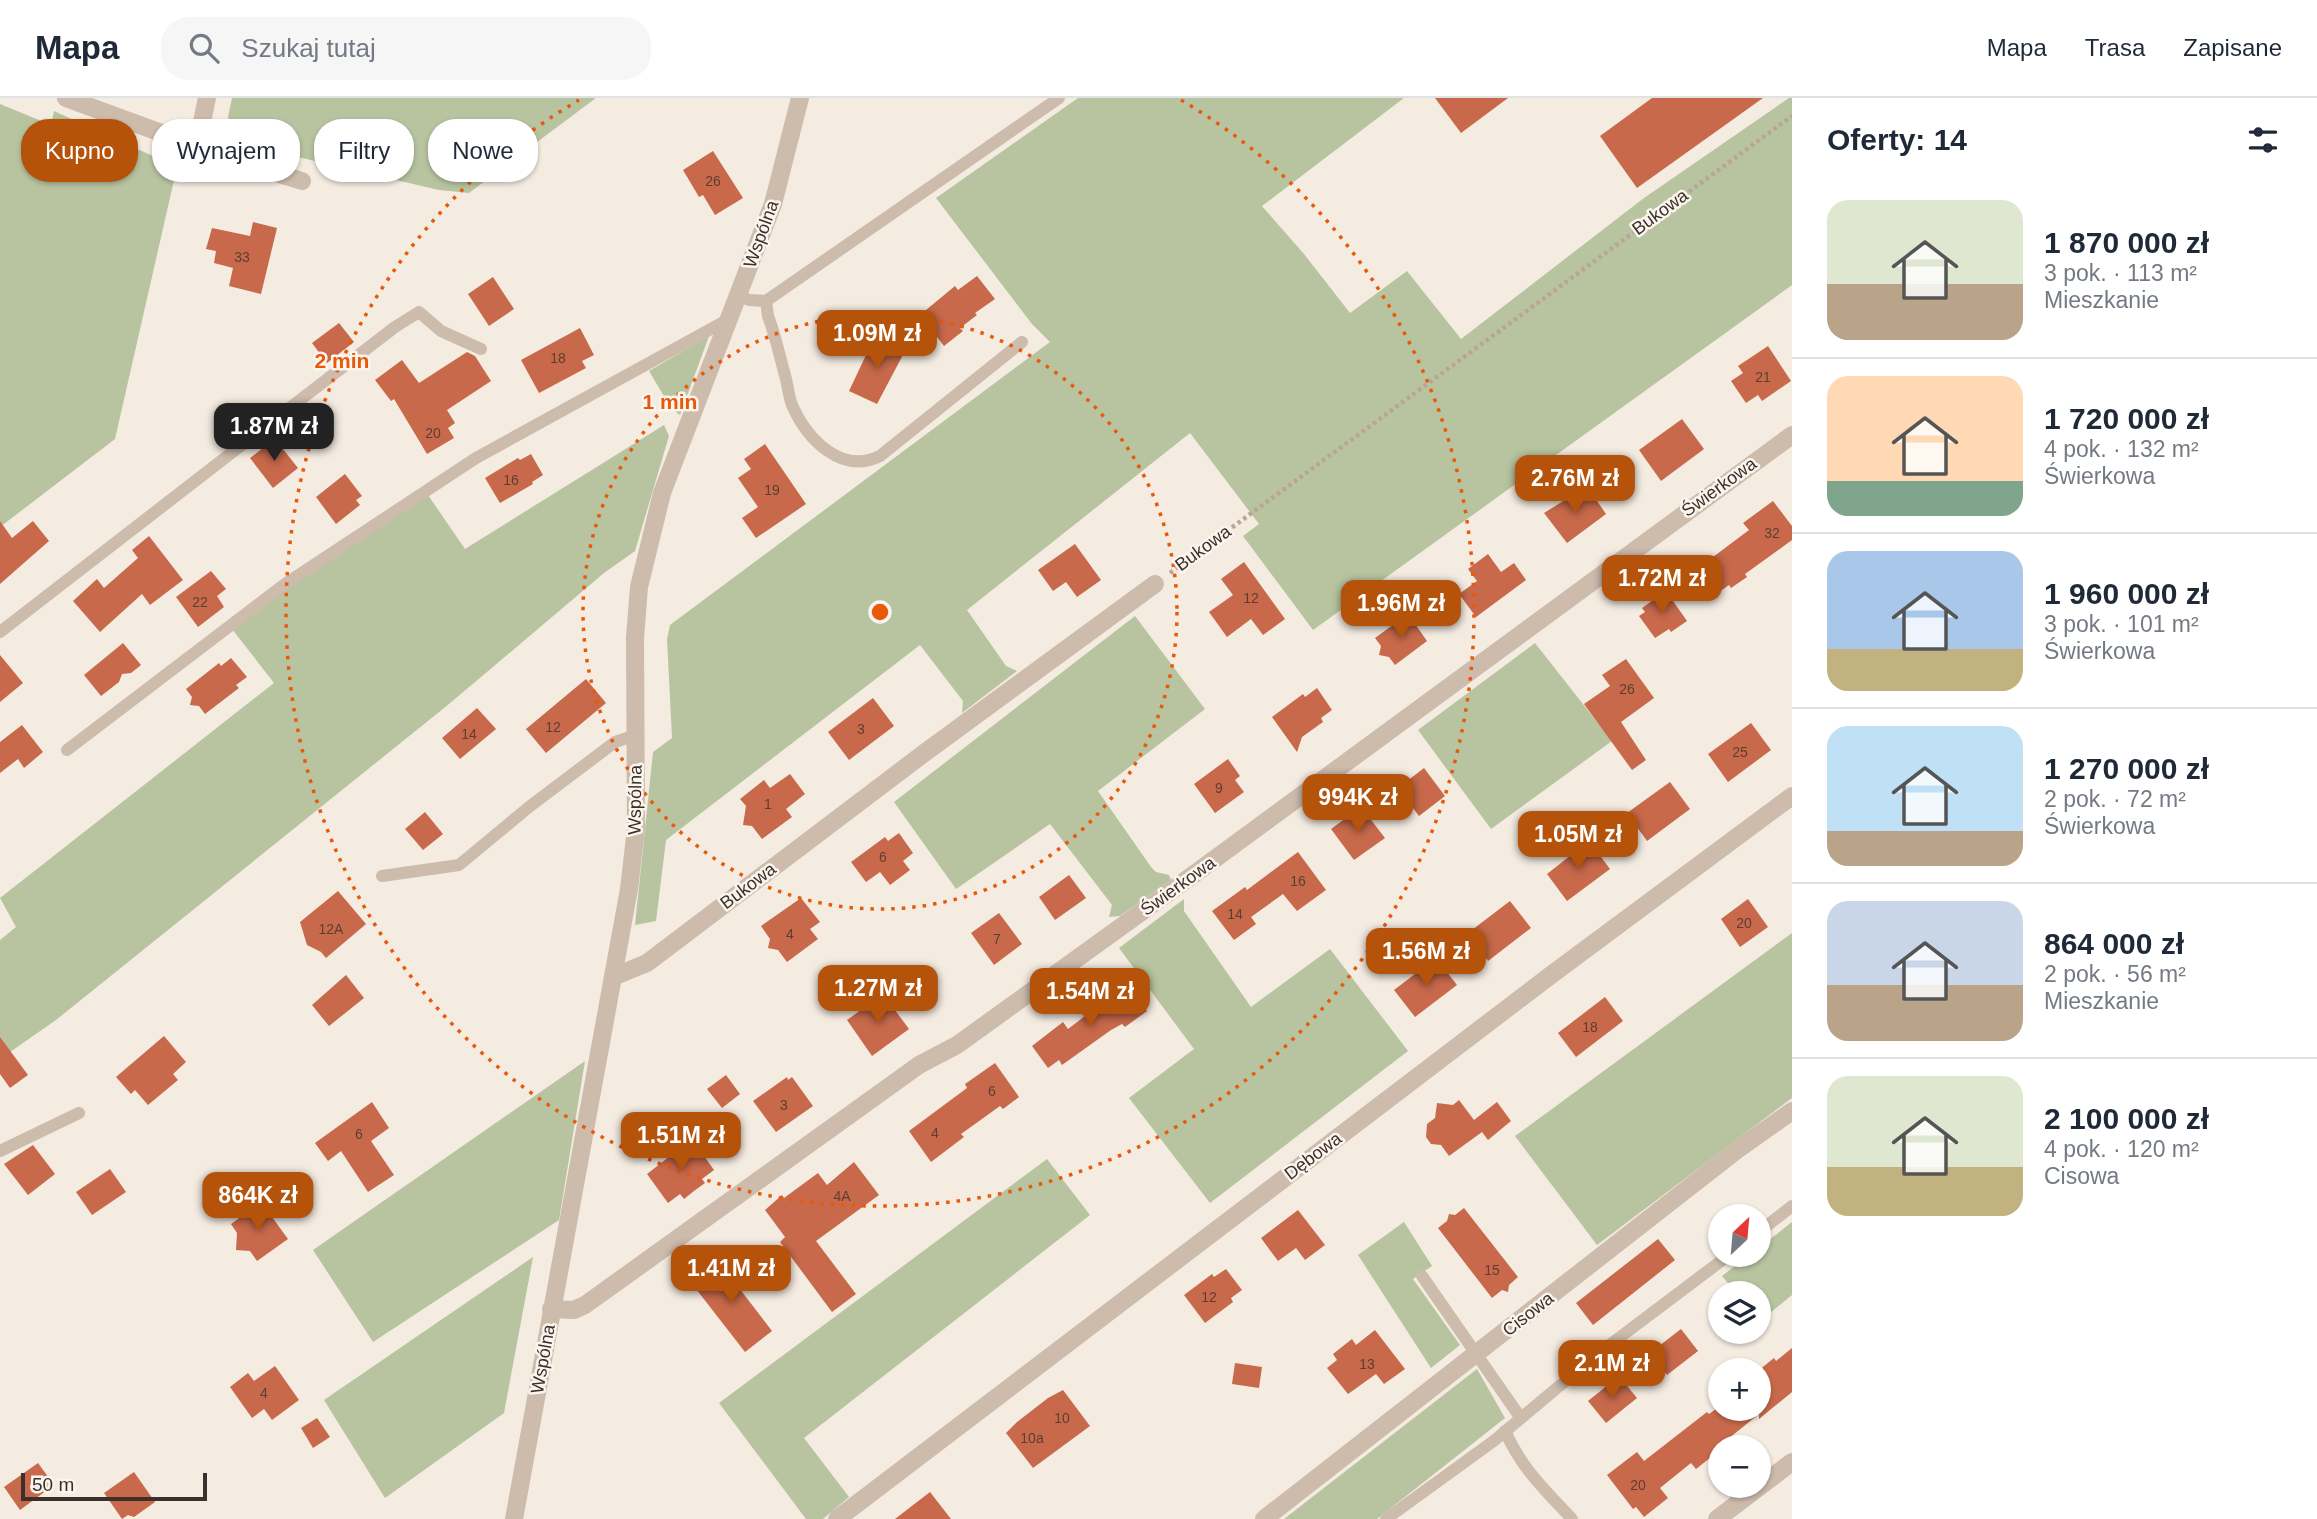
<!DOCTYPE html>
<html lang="pl">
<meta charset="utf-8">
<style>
:root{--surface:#fff;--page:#f6f6f7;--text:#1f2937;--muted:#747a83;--line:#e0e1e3;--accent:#b45309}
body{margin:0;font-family:Arial,sans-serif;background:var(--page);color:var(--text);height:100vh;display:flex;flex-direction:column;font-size:26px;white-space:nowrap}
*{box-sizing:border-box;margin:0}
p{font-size:23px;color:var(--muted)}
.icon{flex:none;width:38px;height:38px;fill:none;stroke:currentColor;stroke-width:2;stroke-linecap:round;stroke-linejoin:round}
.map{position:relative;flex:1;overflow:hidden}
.drawer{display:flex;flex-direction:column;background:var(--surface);width:525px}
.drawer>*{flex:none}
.hud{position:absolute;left:21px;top:21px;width:665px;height:63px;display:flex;gap:14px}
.needle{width:46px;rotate:26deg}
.controls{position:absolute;left:1708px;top:1106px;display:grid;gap:14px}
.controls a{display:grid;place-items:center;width:63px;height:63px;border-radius:50%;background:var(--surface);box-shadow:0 2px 5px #0004;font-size:35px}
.scale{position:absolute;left:21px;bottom:18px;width:186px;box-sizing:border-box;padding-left:7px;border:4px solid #3b302b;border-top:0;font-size:19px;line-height:24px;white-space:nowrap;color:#3b302b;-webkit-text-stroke:5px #fbf5ee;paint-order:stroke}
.price{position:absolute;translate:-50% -60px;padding:0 16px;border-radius:14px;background:var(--accent);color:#fff;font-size:23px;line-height:46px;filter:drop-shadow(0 2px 4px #0008)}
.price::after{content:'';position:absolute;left:50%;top:42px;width:21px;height:16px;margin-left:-10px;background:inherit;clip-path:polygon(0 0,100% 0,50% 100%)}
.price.current{background:#222;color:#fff}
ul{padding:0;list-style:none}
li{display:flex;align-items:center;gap:21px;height:175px;padding:0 35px}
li+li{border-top:2px solid var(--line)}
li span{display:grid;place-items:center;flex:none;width:196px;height:140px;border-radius:21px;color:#555}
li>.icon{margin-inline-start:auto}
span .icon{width:84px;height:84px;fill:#fffc;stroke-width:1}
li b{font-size:30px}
h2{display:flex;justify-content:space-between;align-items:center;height:84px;padding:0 35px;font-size:30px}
.pill{padding:0 24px;border-radius:28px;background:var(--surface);box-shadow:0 2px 5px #0004;font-size:24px;line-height:63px}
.pill.current{background:var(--accent);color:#fff}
header{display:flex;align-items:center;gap:42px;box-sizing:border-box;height:98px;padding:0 35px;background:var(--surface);border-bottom:2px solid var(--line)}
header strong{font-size:33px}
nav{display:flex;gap:38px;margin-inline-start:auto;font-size:24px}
.search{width:490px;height:63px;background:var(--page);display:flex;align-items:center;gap:18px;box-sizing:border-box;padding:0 24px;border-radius:28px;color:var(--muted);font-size:26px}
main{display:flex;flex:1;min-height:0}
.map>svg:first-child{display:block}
</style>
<header>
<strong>Mapa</strong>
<div class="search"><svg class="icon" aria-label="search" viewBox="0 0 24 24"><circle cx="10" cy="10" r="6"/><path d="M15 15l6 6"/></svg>Szukaj tutaj</div>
<nav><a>Mapa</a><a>Trasa</a><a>Zapisane</a></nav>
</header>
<main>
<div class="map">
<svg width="1792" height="1421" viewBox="0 0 1792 1421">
<rect width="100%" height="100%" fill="#f4ebe1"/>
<g fill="#b8c4a0">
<polygon points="232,0 596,0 469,95 439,92 238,45 228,19"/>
<polygon points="1078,0 1404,0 1262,108 1304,156 1350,215 1407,173 1461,241 1644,100 1789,0 1792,0 1792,187 1313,532 1243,438 1259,426 1190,335 967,512 1006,568 1017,573 962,615 963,603 920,547 666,742 656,823 635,827 653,654 672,640 667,541 670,527 1050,244 1032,226 936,100"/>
<polygon points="0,6 51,27 54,13 177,69 115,341 0,429"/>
<polygon points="709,238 680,317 671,310 649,273"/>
<polygon points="664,327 669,338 635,453 604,475 449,606 56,922 0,961 0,842 16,829 0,800 274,585 232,531 286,491 428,397 465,451"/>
<polygon points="1135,518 1205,611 1098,693 1151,769 1156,774 1169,777 1171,782 1120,818 1109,819 1112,807 1050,726 956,791 894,704"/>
<polygon points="1535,545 1612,643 1491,731 1418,632"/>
<polygon points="1184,801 1184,813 1251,909 1330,851 1408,953 1210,1105 1129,1000 1194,951 1119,850"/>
<polygon points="1792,835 1792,1000 1597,1147 1515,1038"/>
<polygon points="585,963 559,1122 373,1244 313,1152"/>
<polygon points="1047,1061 1090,1117 804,1340 849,1399 823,1421 806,1421 719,1305"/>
<polygon points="1404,1124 1432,1168 1413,1181 1460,1247 1431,1270 1358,1157"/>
<polygon points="1792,1124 1792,1197 1759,1224 1759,1195 1736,1195 1722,1178 1749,1157 1759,1157 1759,1150"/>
<polygon points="533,1159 504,1315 385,1400 324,1302"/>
<polygon points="1477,1271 1505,1320 1377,1421 1284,1421"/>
</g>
<g fill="#c8694b">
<polygon points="1435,0 1508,0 1461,35"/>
<polygon points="1652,0 1763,0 1637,90 1600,38"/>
<polygon points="713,53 743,100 715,117 703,97 699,99 683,72"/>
<polygon points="253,124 277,130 261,196 229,188 233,170 214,165 216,153 206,151 212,130 250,138"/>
<polygon points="977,178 995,201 975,215 977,217 960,230 963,233 944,248 920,217 955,188 958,192"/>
<polygon points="493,179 514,211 489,228 468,196"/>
<polygon points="339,225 354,244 327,265 312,245"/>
<polygon points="580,230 594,257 582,263 586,270 539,295 521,262"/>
<polygon points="875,238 905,253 877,306 849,293"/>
<polygon points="1768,248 1791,283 1762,303 1758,297 1746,305 1731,283 1743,275 1738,268"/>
<polygon points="467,254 475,258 491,283 447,312 455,325 448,330 454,340 427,356 394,301 391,303 375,282 402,262 419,285"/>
<polygon points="1682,321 1704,351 1661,383 1639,352"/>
<polygon points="275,341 298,370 273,390 250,360"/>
<polygon points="765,346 806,406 756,440 742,420 758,409 738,380 751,371 744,361"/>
<polygon points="531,356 543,377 532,384 533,386 500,405 485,380 518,360 520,362"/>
<polygon points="345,376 362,398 356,402 360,407 336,426 316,399"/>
<polygon points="1588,390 1606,416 1567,445 1544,415 1568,400 1570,403"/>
<polygon points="1773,403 1792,428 1792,442 1745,476 1747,479 1731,490 1729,487 1716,496 1697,471 1749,432 1743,425"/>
<polygon points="0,423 12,440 33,423 49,443 0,486"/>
<polygon points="149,438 183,482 150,507 142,496 100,534 73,503 97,481 104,490 138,460 132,452"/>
<polygon points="1075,446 1101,482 1077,499 1066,484 1053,493 1038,472"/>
<polygon points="1488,456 1501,474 1514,465 1526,482 1476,519 1459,496 1477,483 1468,471"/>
<polygon points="1244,464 1285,521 1263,537 1251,521 1227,539 1209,514 1233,497 1221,481"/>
<polygon points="211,473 226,491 217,498 224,509 198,529 176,499"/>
<polygon points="1666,493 1687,523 1671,534 1669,531 1655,540 1639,518 1645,514 1642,510"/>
<polygon points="1408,516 1427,543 1395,567 1389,559 1379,557 1381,548 1375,540"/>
<polygon points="123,545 141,567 131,575 122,576 119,584 101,598 84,577"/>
<polygon points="0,557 23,585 0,604"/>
<polygon points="231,560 247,579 236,587 239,590 205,616 199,608 190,607 192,599 186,591 219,565 221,568"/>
<polygon points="1626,561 1654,600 1621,624 1646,662 1632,672 1584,606 1610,588 1602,577"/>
<polygon points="586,581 606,605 546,655 526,631"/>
<polygon points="1317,590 1332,612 1321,620 1323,624 1302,639 1297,654 1272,619 1303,596 1305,599"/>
<polygon points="873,600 894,628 849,662 828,634"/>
<polygon points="477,610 496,631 460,661 442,640"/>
<polygon points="1751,625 1771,652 1728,684 1708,656"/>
<polygon points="22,627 43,654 24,670 18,661 0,675 0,644"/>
<polygon points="1228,661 1240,678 1235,682 1244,694 1215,715 1194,686"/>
<polygon points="1424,670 1445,698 1419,718 1398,690"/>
<polygon points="790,676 805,696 786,711 792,719 762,741 752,728 743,727 746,708 740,701 764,682 770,690"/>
<polygon points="1670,684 1690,711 1647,743 1627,715"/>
<polygon points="1361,709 1385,740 1354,762 1331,731"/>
<polygon points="425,714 443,736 423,752 405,731"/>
<polygon points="899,735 913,755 903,763 910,772 890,787 880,774 866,784 851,764 885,739 888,743"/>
<polygon points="1589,743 1610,771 1567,803 1547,776"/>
<polygon points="1298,754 1326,792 1297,813 1283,796 1251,819 1256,826 1234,842 1212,813 1245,789 1247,792"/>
<polygon points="1069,777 1086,800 1055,822 1039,799"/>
<polygon points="338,793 366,826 326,860 321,854 307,847 300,824"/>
<polygon points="801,800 820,824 810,831 818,841 787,864 778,852 768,850 770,841 761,828"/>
<polygon points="1748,801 1768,829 1740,849 1721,821"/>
<polygon points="1510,803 1531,830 1488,863 1468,835"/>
<polygon points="999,815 1022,846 994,867 971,835"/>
<polygon points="1436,860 1457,887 1415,919 1394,892"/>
<polygon points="346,877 364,900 329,928 312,907"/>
<polygon points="1127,886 1147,913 1125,929 1122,926 1111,932 1062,967 1059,962 1048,970 1032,948 1063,924 1068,931"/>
<polygon points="883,896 909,931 872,958 847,922"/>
<polygon points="1605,899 1623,923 1576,959 1558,935"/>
<polygon points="164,938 186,964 173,976 178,982 148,1007 135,992 131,996 116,979"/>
<polygon points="0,939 28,977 10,990 0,976"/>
<polygon points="995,965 1019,999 1003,1011 1000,1008 961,1036 964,1039 931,1064 909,1033 967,990 965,986"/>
<polygon points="726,977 740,996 722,1010 707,991"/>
<polygon points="787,979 788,982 792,979 813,1008 776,1034 753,1003"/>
<polygon points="1459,1002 1474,1022 1497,1004 1511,1023 1488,1042 1482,1034 1449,1058 1441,1047 1431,1046 1426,1039 1427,1026 1435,1020 1437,1005 1453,1007"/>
<polygon points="372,1004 389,1030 371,1043 394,1077 368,1094 341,1053 328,1063 315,1045"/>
<polygon points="692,1041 714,1072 702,1081 705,1085 694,1093 684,1101 680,1096 668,1105 647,1076"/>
<polygon points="33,1047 55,1076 28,1097 4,1066"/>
<polygon points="854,1064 879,1097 816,1143 856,1196 832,1214 780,1144 785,1139 765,1112 782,1097 784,1100 818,1075 827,1087"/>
<polygon points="110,1071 126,1094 92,1117 76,1094"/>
<polygon points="261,1104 288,1141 257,1163 250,1153 236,1152 237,1135 231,1126"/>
<polygon points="1464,1110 1518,1179 1509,1187 1508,1194 1502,1192 1492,1200 1438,1130 1447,1123 1449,1116 1455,1117"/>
<polygon points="1298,1112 1325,1147 1305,1162 1296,1150 1278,1163 1261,1140"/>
<polygon points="1658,1141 1675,1162 1593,1227 1576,1205"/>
<polygon points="716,1160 772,1233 745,1254 693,1187 696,1184 692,1178"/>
<polygon points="1226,1171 1242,1192 1231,1200 1233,1204 1205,1225 1184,1197 1212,1176 1214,1179"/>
<polygon points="1681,1231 1698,1253 1667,1277 1650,1255"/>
<polygon points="1375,1232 1405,1271 1384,1286 1376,1276 1348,1296 1327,1270 1337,1262 1333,1256 1352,1241 1356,1247"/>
<polygon points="1792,1250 1792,1294 1759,1321 1759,1316 1728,1341 1731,1343 1720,1349 1720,1352 1696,1371 1691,1365 1660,1390 1668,1400 1644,1419 1636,1409 1633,1411 1607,1377 1637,1354 1644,1363 1707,1314 1709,1316 1716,1311 1759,1311 1759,1272 1774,1260 1776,1263"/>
<polygon points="1235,1265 1262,1269 1259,1290 1232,1286"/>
<polygon points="275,1268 299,1302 272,1322 264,1311 252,1320 230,1289 248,1275 254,1283"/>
<polygon points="1619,1278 1637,1300 1606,1325 1588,1303"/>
<polygon points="1063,1292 1090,1328 1033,1370 1006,1335 1017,1324 1048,1300"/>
<polygon points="317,1320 330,1339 313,1350 301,1330"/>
<polygon points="38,1365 54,1387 20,1412 4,1389"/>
<polygon points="134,1374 155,1404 134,1419 128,1417 122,1421 104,1395"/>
<polygon points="930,1394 951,1421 895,1421"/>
</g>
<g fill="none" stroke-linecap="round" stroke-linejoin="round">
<polyline stroke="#b9a596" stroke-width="4.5" stroke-dasharray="3.5 3.5" stroke-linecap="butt" points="1170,475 1792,18"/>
<g stroke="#cdbbac" stroke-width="12">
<polyline points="738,197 749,202 766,203 1059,0"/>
<path d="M766,203l2,15c8,21 12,42 18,63 2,9 3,18 6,26 15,34 49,70 88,51l142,-114"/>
<polyline points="0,534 274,322 395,229 419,214 441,233 481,251"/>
<polyline points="67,652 285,486 476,360 729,221"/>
<polyline points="382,778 459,767 529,709 615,644 636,637"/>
<polyline points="0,1053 79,1015"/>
<polyline points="1759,1134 1792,1108"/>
<polyline points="1422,1178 1520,1319"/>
<path d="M1505,1333c17,38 39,58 67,88"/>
<polyline points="1386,1421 1495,1342 1595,1258 1729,1157"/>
</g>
<g stroke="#cdbbac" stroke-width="18">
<polyline points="66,0 246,66 302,83"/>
<polyline points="197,48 207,0"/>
<polyline points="613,879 647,865 923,656 1155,486"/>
<polyline points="551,1211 574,1212 585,1207 919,967 957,947 1197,774 1792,337"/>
<polyline points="514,1421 629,791 636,730 635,540 639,489 662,395 773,106 800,0"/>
<polyline points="837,1421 1551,877 1792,698"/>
<polyline points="1264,1421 1737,1052 1792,1013"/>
<polyline points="1717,1421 1792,1364"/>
</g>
</g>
<g fill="none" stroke="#e8590c" stroke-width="3.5" stroke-dasharray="3.5 7">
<circle cx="880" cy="514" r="297"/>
<path d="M1181 2A594 594 0 1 1 579 2"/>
</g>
<g text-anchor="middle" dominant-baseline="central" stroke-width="5" stroke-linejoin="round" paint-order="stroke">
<g font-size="14" fill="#5e3e33">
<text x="713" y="83">26</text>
<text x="242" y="159">33</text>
<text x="558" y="260">18</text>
<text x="1763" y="279">21</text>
<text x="433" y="335">20</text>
<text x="511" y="382">16</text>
<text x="772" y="392">19</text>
<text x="1772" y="435">32</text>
<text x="1251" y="500">12</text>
<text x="200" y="504">22</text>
<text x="1627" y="591">26</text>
<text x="553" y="629">12</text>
<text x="861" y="631">3</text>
<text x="469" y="636">14</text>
<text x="1740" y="654">25</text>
<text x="1219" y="690">9</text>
<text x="768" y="706">1</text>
<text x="883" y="759">6</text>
<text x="1298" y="783">16</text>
<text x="1235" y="816">14</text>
<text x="1744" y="825">20</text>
<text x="331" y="831">12A</text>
<text x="790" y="836">4</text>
<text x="997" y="841">7</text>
<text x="1590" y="929">18</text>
<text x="992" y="993">6</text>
<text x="784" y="1007">3</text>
<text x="935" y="1035">4</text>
<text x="359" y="1036">6</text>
<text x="842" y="1098">4A</text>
<text x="1492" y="1172">15</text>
<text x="1209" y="1199">12</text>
<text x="1367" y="1266">13</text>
<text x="264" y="1295">4</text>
<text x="1062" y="1320">10</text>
<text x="1032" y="1340">10a</text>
<text x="1638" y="1387">20</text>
</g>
<g font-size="18" fill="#3b302b" stroke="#fbf5ee">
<text transform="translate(1660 114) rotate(-36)">Bukowa</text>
<text transform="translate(761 136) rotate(-70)">Wspólna</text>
<text transform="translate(1719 389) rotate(-36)">Świerkowa</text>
<text transform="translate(1203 450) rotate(-36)">Bukowa</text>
<text transform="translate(635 702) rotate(-89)">Wspólna</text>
<text transform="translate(748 788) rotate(-37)">Bukowa</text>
<text transform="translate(1178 788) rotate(-36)">Świerkowa</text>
<text transform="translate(1313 1058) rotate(-37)">Dębowa</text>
<text transform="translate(1528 1216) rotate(-38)">Cisowa</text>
<text transform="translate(543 1261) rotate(-80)">Wspólna</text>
</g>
</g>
<circle cx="880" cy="514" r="10" fill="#e8590c" stroke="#fbf5ee" stroke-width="3.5"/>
<g font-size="21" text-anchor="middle" font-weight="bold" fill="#e8590c" stroke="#fbf5ee" stroke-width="5" stroke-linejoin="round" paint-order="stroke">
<text x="342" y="270">2 min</text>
<text x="670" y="311">1 min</text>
</g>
</svg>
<div class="controls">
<a><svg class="needle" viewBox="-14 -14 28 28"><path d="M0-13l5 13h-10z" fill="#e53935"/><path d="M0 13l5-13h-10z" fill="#747a83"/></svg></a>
<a><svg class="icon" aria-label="layers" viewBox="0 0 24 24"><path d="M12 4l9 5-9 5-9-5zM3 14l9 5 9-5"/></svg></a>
<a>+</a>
<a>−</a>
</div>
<div class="scale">50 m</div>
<b class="price" style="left:877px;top:272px">1.09M zł</b>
<b class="price current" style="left:274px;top:365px">1.87M zł</b>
<b class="price" style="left:1575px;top:417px">2.76M zł</b>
<b class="price" style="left:1662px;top:517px">1.72M zł</b>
<b class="price" style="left:1401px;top:542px">1.96M zł</b>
<b class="price" style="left:1358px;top:736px">994K zł</b>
<b class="price" style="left:1578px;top:773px">1.05M zł</b>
<b class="price" style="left:1426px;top:890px">1.56M zł</b>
<b class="price" style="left:878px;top:927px">1.27M zł</b>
<b class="price" style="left:1090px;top:930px">1.54M zł</b>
<b class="price" style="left:681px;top:1074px">1.51M zł</b>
<b class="price" style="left:258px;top:1134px">864K zł</b>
<b class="price" style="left:731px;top:1207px">1.41M zł</b>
<b class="price" style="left:1612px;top:1302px">2.1M zł</b>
<div class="hud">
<a class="pill current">Kupno</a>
<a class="pill">Wynajem</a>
<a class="pill">Filtry</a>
<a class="pill">Nowe</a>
</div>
</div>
<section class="drawer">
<h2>Oferty: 14<svg class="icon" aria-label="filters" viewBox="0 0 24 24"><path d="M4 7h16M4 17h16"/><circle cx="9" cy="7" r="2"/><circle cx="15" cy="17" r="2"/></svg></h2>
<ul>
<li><span style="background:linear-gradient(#dfe7d0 60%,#b9a48a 0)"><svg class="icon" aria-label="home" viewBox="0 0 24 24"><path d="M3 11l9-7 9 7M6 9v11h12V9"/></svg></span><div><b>1 870 000 zł</b><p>3 pok. · 113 m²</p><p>Mieszkanie</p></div></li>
<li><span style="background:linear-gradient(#ffd9b3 75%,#7fa58c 0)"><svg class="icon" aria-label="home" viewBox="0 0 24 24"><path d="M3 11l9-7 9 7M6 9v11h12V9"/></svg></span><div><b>1 720 000 zł</b><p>4 pok. · 132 m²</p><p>Świerkowa</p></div></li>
<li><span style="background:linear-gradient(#a9c7e8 70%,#c2b280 0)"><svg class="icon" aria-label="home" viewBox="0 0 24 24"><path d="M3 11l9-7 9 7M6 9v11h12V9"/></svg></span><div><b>1 960 000 zł</b><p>3 pok. · 101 m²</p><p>Świerkowa</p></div></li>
<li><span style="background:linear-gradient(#bfe0f5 75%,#b9a48a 0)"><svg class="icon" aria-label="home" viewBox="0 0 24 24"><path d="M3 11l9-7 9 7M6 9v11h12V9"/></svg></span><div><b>1 270 000 zł</b><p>2 pok. · 72 m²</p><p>Świerkowa</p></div></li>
<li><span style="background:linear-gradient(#c9d6e8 60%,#b9a48a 0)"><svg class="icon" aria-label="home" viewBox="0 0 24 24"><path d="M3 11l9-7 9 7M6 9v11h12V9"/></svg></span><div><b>864 000 zł</b><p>2 pok. · 56 m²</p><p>Mieszkanie</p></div></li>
<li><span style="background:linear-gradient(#dfe7d0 65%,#c2b280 0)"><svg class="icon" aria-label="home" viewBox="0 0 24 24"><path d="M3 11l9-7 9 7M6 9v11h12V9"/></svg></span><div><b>2 100 000 zł</b><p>4 pok. · 120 m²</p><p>Cisowa</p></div></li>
</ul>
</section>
</main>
